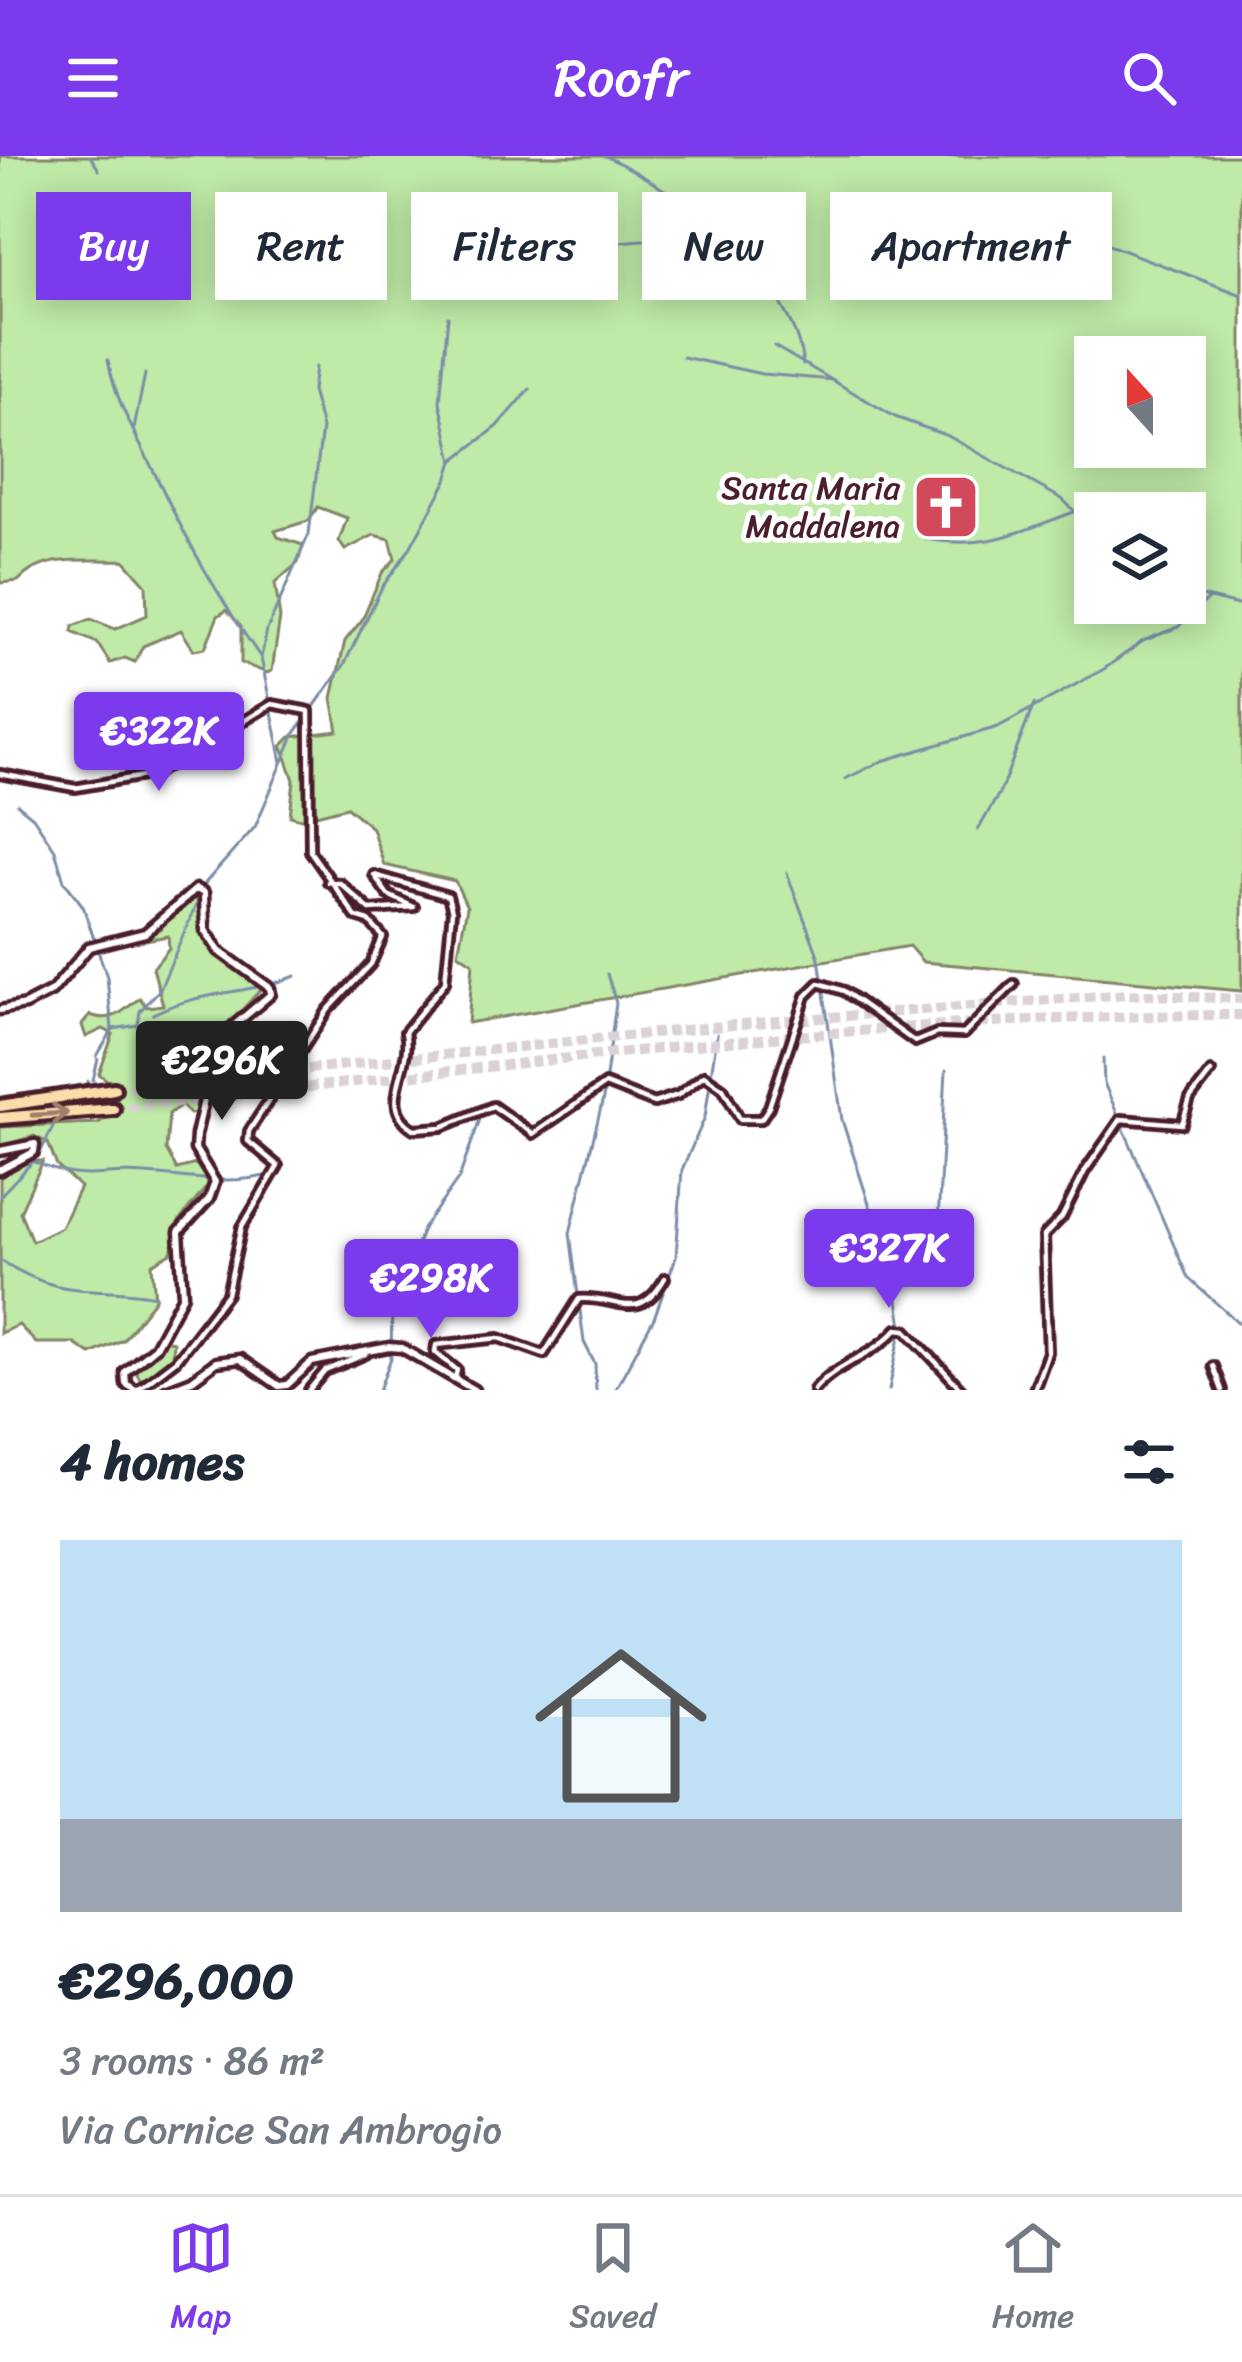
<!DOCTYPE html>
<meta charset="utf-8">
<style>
:root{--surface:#fff;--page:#f6f6f7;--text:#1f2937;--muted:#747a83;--line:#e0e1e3;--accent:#7c3aed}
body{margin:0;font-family:Sriracha,sans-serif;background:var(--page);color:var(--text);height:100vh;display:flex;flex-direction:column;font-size:45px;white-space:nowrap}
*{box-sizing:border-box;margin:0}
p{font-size:39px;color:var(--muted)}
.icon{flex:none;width:66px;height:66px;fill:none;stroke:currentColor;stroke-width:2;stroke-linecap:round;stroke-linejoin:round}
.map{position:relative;height:1234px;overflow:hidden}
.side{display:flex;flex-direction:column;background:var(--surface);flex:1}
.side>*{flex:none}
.guide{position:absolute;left:36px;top:36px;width:1170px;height:108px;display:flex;gap:24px}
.needle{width:78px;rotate:339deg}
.tools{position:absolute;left:1074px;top:180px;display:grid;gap:24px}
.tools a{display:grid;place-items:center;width:132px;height:132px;border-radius:0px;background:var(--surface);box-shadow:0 6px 30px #0003;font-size:60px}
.price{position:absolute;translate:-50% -102px;padding:0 27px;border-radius:12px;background:var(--accent);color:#fff;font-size:39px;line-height:78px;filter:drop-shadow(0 3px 6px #0008)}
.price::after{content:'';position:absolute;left:50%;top:72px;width:36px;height:27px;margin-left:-18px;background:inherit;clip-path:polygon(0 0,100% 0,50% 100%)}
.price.active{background:#222;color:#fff}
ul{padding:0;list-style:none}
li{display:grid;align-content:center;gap:24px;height:636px;padding:0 60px}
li+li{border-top:3px solid var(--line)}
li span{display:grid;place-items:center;height:372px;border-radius:0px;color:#555}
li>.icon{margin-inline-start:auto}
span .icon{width:216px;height:216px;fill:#fffc;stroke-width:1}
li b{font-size:51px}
h2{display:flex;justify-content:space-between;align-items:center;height:144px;padding:0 60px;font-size:51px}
.tag{padding:0 42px;border-radius:0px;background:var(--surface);box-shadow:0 6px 30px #0003;font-size:42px;line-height:108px}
.tag.active{background:var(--accent);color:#fff}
header{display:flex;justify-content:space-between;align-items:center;height:156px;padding:0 60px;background:var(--accent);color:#fff;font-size:54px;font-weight:600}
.tab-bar{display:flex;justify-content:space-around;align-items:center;height:168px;border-top:3px solid var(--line);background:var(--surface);font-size:33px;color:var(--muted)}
.tab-bar a{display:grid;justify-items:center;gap:6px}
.tab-bar .active{color:var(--accent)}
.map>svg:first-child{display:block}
</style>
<header><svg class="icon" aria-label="menu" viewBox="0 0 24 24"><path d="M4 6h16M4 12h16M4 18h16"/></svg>Roofr<svg class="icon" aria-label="search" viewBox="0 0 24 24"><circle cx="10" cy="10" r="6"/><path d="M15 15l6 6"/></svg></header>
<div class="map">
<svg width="1242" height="1234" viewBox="0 0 1242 1234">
<rect width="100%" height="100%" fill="#fff"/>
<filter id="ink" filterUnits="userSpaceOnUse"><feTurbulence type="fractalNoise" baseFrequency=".00833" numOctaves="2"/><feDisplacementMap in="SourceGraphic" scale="24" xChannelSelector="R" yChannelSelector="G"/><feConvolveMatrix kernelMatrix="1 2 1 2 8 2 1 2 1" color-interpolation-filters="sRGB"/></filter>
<g filter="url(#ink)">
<g fill="#bfeaa7" stroke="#848469" stroke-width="3" fill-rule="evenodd">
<path d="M0,0h1242v835l-319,-29 -14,-16 -441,77 5,-60 -15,-10 9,-46 -12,-26 -71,-16 -12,-37 -25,-21 -46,12 -11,-3 4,-36 -12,-34 9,-9 47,-6 -6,-33 13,-57 17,-21 20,-47 13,-14 -5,-20 -16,-4 -29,15 -6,-9 8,-23 -29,-11 -10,14 -33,10 3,6 25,8 -5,18 -23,20 5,35 -8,53 -5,2 -26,-10v-36l-14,-17 -9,6 -13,32 -11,2 -13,-20 -38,16 -8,16 -10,-4 -15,5 -13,-20 -25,-11 1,-6 18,-7 24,10 32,-14 -1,-30 -22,-25c-36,2 -79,-8 -106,21l-18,2zM1095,201h90v90h-90zM1095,357h90v90h-90z"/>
<path d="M189,742l12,3c1,62 21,54 61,87l-53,58 -31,17 -3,12 9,15 23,-15 -11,38 -6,1 -9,-9 -12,9 -3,36 11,19 19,-5 13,20 -29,36 -9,33 -19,11 3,35 -32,41 -33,14 -17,-11h-37l-17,-18 -19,8v-155l22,-17h21l-23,51 12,29 29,-14 19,-40 -23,-21 -9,-23 -14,-7 -34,10v-19l98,-4 21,-13 -4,-24 -16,-12 14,-40 -10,-5 -17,8 -4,-12 8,-10c25,9 34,-6 50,-17l7,9 16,-2 -10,-37 16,-20 -1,-12 -28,5z"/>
<polygon points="159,1182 173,1186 172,1200 142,1226 132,1210"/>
</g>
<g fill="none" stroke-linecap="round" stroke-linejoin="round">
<g stroke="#7b8da8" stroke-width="3">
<polyline points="90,0 99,14"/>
<path d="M605,0c72,33 189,123 198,209"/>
<polyline points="1042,64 1242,139"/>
<polyline points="618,86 716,78"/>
<polyline points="774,190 895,261 948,280 1062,343 1095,375"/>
<polyline points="683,201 762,218 834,224"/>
<path d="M108,204c9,47 30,78 50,120 32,67 61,118 103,178"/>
<polyline points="138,286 134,273 145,218"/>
<polyline points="453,305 498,270 530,233"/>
<path d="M926,383c62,11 92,-7 148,-27"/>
<polyline points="1185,436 1242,450"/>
<polyline points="282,606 261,502 267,474 309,378 322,272 312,235 315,211"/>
<polyline points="845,623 882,605 998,571 1104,513 1143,485 1178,471 1208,443"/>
<polyline points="17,648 33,661 55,694 64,725 83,750 107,821 112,874"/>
<polyline points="978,674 1001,634 1034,548"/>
<polyline points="787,717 819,802 842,964 896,1131 902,1170 889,1234"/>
<path d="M153,858c45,-23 96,-20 143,-38"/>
<polyline points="97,900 113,873 138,869 140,855 160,833 206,726 255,671 295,577 344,509 382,431 409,394 447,324 453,305 440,246 448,160"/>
<polyline points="1103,903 1104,927 1188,1122 1242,1170"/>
<polyline points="93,924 98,903"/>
<polyline points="81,935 88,925"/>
<path d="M32,1005c54,24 62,9 113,13 43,2 81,12 124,1"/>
<polyline points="0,1040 39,999 58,961"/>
<path d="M0,1104c68,43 89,23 156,36"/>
<polyline points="897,1129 927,1095 938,1066 946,914"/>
<polyline points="379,1234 391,1202 392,1149 424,1071 459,1022 480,963"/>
<polyline points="596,1234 595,1208 584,1186 570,1077 603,943 616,847 607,818"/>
<polyline points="615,1234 654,1162 676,1101 682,1014 705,961 717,878"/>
</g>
<g stroke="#dbd2d5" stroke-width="10" stroke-dasharray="10 5" stroke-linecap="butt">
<polyline points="114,933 742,868 1126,838 1242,843"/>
<path d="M113,953c375,-40 752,-94 1129,-94"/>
</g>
<g stroke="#4a1f2b" stroke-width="14">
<g id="minor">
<polyline points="0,618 75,632 155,618 272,548 309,555 310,695 356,761 369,765 383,781 371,808 328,854 249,975 248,985 278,1010 242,1071 227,1138 176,1204 137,1234"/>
<path d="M328,726l12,1 30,27 44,-3 -26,-12 -14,-20 74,21 4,15 -7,71 -40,50c9,36 -30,73 9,97l28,-2 51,-21 40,28 72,-50 49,19 24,-8 26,-20 19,13 17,31h21l8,-12 37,-111 13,-13 25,8 71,51 22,-9 27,1 50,-50"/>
<polyline points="1213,1210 1222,1234"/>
<path d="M455,1222l2,-8 -22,-18 1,-7 63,-7 45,16 35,-55c40,-3 59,26 86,-21"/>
<polyline points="309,1234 325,1215 366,1198"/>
<path d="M814,1234c23,-28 59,-33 83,-61l9,1 56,60"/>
<polyline points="1034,1234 1048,1196 1044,1080 1062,1061 1085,1015 1121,963 1182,968 1190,943 1211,916"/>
</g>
</g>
<g stroke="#4a1f2b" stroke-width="15">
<g id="tertiary">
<polyline points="0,854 25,849 52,835 89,791 145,777 196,733 204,737 205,774 219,795 270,832 271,838 218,883 196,979 195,993 215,1026 209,1043 179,1076 183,1139 155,1191 125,1216 126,1228 136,1234"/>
<polyline points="0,995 35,988 34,996 0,1014"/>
<polyline points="166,1234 192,1224 216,1206 240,1203 279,1230 287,1229 312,1206 389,1191 402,1192 474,1234"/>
</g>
</g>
<g stroke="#4a1f2b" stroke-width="20">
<g id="motorway">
<polyline points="0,950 114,933"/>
<polyline points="0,962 113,953"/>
</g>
</g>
<use href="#minor" stroke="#fff" stroke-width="4.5"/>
<use href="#tertiary" stroke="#fff" stroke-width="6"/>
<use href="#motorway" stroke="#faddab" stroke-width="10"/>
</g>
<defs><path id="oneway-shaft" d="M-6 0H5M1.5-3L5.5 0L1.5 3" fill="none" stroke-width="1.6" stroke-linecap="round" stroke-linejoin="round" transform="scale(3)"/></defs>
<use stroke="#a27e6b" href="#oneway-shaft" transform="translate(50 958) rotate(-4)"/>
</g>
<defs>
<g id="church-square" transform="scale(3.45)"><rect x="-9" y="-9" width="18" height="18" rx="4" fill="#d1495b" stroke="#fff"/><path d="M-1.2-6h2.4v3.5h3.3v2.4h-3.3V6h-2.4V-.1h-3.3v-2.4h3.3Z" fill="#fff"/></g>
</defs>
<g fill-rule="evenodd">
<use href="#church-square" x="946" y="351"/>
</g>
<g text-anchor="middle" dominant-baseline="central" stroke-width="10" stroke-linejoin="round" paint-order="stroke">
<g font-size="33" fill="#4a1f2b" stroke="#fff" text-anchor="end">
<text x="900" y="332">Santa Maria<tspan x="900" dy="38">Maddalena</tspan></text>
</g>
</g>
</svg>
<div class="tools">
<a><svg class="needle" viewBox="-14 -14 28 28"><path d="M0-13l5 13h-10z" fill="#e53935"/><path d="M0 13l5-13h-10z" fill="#747a83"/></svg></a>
<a><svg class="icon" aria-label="layers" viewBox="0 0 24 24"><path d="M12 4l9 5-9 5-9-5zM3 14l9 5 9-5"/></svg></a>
</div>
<b class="price" style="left:159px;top:638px">€322K</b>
<b class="price active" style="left:222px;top:967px">€296K</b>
<b class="price" style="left:889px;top:1155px">€327K</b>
<b class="price" style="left:431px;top:1185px">€298K</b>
<div class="guide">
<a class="tag active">Buy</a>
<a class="tag">Rent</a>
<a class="tag">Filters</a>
<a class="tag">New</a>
<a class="tag">Apartment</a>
</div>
</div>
<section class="side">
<h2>4 homes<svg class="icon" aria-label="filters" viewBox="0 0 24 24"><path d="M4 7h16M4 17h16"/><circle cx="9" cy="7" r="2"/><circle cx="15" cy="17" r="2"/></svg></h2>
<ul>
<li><span style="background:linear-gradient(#bfe0f5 75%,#9aa5b1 0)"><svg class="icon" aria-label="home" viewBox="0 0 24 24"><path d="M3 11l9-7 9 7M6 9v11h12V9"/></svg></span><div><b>€296,000</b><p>3 rooms · 86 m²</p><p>Via Cornice San Ambrogio</p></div></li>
</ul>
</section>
<nav class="tab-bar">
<a class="active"><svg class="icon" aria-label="map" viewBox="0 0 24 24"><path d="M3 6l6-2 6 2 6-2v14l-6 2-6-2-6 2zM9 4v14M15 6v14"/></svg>Map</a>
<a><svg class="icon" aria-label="saved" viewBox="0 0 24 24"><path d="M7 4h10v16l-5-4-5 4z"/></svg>Saved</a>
<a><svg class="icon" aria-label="home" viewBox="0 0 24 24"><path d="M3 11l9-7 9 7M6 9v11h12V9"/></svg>Home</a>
</nav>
